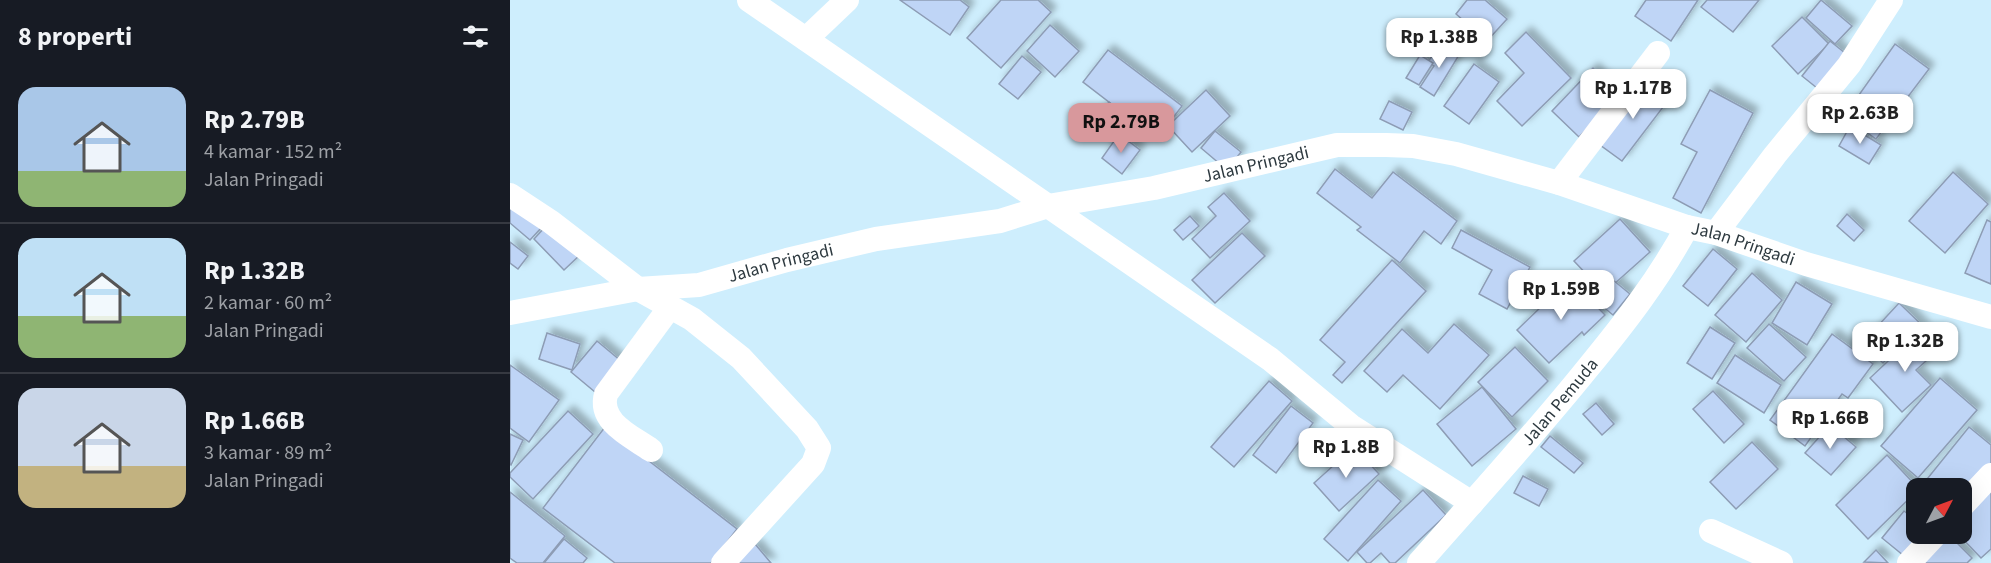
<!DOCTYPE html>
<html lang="id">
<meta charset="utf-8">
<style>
:root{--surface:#171b24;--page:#242831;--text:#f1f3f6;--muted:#9ea1a6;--line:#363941;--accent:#d8989c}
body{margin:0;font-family:"Source Sans 3",sans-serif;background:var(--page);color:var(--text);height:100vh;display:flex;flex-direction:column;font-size:22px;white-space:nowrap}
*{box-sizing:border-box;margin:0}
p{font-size:20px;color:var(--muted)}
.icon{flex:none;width:33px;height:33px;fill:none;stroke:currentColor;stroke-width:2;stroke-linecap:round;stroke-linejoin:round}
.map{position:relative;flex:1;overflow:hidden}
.details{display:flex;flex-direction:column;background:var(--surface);width:510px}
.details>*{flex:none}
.needle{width:39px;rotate:49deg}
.buttons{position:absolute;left:1396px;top:478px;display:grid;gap:12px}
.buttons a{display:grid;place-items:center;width:66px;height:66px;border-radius:12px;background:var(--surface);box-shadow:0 6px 24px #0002;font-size:30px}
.price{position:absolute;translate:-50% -51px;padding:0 14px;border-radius:12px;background:#fff;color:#222;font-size:20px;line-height:39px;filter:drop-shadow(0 2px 3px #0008)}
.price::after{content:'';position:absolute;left:50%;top:36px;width:18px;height:14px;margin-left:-9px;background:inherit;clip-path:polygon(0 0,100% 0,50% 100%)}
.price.current{background:var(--accent);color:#111}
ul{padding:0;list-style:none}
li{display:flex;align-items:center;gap:18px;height:150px;padding:0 18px}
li+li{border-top:2px solid var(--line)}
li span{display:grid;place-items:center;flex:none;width:168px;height:120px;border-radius:18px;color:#555}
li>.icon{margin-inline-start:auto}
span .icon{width:72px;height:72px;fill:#fffc;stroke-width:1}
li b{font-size:26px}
h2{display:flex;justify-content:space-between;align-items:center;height:72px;padding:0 18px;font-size:26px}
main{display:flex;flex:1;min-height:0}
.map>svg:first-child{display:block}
</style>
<main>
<section class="details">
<h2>8 properti<svg class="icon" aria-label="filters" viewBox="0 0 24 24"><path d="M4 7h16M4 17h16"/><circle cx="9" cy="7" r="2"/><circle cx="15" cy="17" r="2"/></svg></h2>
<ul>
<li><span style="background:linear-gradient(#a9c7e8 70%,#8fb573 0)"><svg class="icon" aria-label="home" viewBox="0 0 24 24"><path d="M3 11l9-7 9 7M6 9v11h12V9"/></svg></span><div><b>Rp 2.79B</b><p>4 kamar · 152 m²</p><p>Jalan Pringadi</p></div></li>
<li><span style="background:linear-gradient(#bfe0f5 65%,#8fb573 0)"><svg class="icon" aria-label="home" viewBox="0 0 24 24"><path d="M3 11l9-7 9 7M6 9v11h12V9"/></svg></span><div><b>Rp 1.32B</b><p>2 kamar · 60 m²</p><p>Jalan Pringadi</p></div></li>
<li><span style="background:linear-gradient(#c9d6e8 65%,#c2b280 0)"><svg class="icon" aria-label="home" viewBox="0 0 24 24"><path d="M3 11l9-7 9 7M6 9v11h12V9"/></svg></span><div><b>Rp 1.66B</b><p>3 kamar · 89 m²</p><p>Jalan Pringadi</p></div></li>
</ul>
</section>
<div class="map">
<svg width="1481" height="563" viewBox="0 0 1481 563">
<defs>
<filter id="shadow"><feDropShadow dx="5.5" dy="-5.5" stdDeviation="3" flood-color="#0004"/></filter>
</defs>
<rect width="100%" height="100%" fill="#ceeefd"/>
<g fill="#bfd5f6" stroke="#8d9cb4" stroke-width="1.5" filter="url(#shadow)">
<polygon points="390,0 450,0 459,7 440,35"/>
<polygon points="491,0 528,0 541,12 491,68 457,38"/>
<polygon points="957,0 975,0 997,19 977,41 946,14"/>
<polygon points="1136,0 1188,0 1161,41 1125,16"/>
<polygon points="1197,0 1249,0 1223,32 1191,7"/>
<polygon points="1311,0 1342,26 1325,44 1296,18"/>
<polygon points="1292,17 1319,44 1288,74 1262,46"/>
<polygon points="540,25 569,51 545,77 517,51"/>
<polygon points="1016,32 1061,78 1012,126 987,101 1014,73 995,53"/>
<polygon points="1320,41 1335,53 1307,88 1292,76"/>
<polygon points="930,43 949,55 924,96 910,87 924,66 918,62"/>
<polygon points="1385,44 1419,69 1366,139 1334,116"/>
<polygon points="598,50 672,106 647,139 573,82"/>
<polygon points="910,55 923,63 909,85 896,78"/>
<polygon points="512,56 531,72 508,99 489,84"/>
<polygon points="964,64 989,82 959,124 934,106"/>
<polygon points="1083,68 1110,94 1069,137 1042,111"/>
<polygon points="1136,79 1160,98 1112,161 1086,142"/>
<polygon points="696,90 720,116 682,152 658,126"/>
<polygon points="1200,90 1243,113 1191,213 1163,198 1187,152 1171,144"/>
<polygon points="879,101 902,112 893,130 870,119"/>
<polygon points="599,102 611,113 597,128 585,118"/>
<polygon points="1340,126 1371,145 1359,164 1329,146"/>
<polygon points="705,131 731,152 717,170 691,148"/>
<polygon points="609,134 630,150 612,174 592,158"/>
<polygon points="825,169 862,198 883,172 947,221 931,244 914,231 890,263 847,230 851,227 807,193"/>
<polygon points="1443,172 1478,204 1435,253 1399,221"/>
<polygon points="714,193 740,221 700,258 682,239 706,216 698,207"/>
<polygon points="0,199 32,227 20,240 0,223"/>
<polygon points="1337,214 1354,230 1344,241 1327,226"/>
<polygon points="680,216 689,226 673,240 664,230"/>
<polygon points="1110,219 1140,252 1094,293 1064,261"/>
<polygon points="1477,220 1481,222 1481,284 1455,273"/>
<polygon points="36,226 72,253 54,270 24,239"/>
<polygon points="951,230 1020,267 997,309 969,294 982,270 942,248"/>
<polygon points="732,233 755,256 705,303 682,280"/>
<polygon points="0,242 18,256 8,269 0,263"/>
<polygon points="1203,249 1227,269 1198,306 1173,286"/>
<polygon points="882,260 916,291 832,383 823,375 835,362 810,340"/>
<polygon points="1242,273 1272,300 1236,342 1205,315"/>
<polygon points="1060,279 1095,315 1074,335 1072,332 1039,363 1007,330"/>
<polygon points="1103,280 1120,294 1103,315 1086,301"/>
<polygon points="1286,282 1322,304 1297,345 1262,323"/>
<polygon points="1389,303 1414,327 1412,330 1407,326 1373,363 1352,343"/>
<polygon points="944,324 979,355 930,409 893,375 877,392 854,371 892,329 918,353"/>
<polygon points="1259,324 1296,357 1274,381 1237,348"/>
<polygon points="1200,327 1225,343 1202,379 1177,363"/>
<polygon points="37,333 70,344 62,370 29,359"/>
<polygon points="1408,333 1426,352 1406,370 1421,385 1392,412 1360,378"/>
<polygon points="1322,334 1363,364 1338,398 1332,394 1295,446 1260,420"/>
<polygon points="87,341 111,361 85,392 61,372"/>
<polygon points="1005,347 1038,381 1002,417 968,382"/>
<polygon points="1225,355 1271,385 1254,413 1207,383"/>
<polygon points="0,365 49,400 19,442 0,428"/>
<polygon points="1430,378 1467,410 1408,478 1371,446"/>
<polygon points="759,381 782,401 724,467 701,447"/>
<polygon points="972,387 1006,429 962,466 927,424"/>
<polygon points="1203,391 1234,424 1214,443 1183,409"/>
<polygon points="1086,403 1104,424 1092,435 1073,414"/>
<polygon points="781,406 803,423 766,473 743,455"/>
<polygon points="58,411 83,434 23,499 0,477 0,473"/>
<polygon points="1320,425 1346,447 1321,475 1295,453"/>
<polygon points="95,427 227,529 201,563 105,563 33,508"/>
<polygon points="1459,427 1481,445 1481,464 1452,489 1409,489"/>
<polygon points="0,434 13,440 1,465 0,464"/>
<polygon points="1040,436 1073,463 1064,473 1031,447"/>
<polygon points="1242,442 1268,469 1226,509 1200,482"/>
<polygon points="844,447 869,474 829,511 804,483"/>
<polygon points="1377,455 1409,489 1358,539 1326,505"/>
<polygon points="1013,476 1038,489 1029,506 1004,493"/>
<polygon points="868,480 891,501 838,561 814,539"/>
<polygon points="1481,483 1481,549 1471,558 1450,536 1447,539 1442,534 1452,534 1452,511"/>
<polygon points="913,490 936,515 885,563 880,563 871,553 860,563 857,563 847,552"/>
<polygon points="0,492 55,536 33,563 7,563 0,558"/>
<polygon points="1394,511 1407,521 1407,534 1420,534 1399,560 1372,538"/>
<polygon points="1438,534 1462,558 1457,563 1406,563"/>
<polygon points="54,539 77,558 73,563 34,563"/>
<polygon points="245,544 261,563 224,563"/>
<polygon points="1366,550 1378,563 1354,562"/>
</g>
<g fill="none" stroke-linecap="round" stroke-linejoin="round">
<g stroke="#fff" stroke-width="24">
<polyline points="239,0 760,359 841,426 962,503"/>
<polyline points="296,39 337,0"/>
<polyline points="1049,183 1148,53"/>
<polyline points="0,195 41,222 128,289 182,319 231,358 297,429 309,448 303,464 213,563"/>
<polyline points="1206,233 1265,155 1339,65 1381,0"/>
<path id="s1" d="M0,313l128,-24 61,-4 88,-25 89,-21 124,-18 48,-15 106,-18 183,-43h49l27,1 43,8 103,29 128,44 29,6 90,31 185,53"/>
<path d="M141,450c-20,-14 -53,-28 -45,-56l64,-87"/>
<polyline points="1452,506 1481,475"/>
<polyline points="1201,531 1271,563"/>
<path id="s2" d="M909,563c56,-64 114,-127 168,-194 37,-45 72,-90 100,-142"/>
<polyline points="1399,563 1426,534"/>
</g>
</g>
<g text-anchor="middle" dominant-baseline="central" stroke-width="6" stroke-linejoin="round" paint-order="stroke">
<g font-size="18" fill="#2d393f" stroke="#fff">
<text stroke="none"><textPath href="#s1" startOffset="762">Jalan Pringadi</textPath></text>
<text stroke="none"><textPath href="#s1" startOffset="1266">Jalan Pringadi</textPath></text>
<text stroke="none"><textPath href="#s1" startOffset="276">Jalan Pringadi</textPath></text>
<text stroke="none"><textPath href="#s2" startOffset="214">Jalan Pemuda</textPath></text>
</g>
</g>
</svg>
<div class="buttons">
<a><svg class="needle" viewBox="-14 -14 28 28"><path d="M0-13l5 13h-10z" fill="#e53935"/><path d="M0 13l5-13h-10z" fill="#9ea1a6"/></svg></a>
</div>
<b class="price" style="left:929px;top:69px">Rp 1.38B</b>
<b class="price" style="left:1123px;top:120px">Rp 1.17B</b>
<b class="price" style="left:1350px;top:145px">Rp 2.63B</b>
<b class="price current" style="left:611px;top:154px">Rp 2.79B</b>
<b class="price" style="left:1051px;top:321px">Rp 1.59B</b>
<b class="price" style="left:1395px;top:373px">Rp 1.32B</b>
<b class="price" style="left:1320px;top:450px">Rp 1.66B</b>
<b class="price" style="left:836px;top:479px">Rp 1.8B</b>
</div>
</main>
